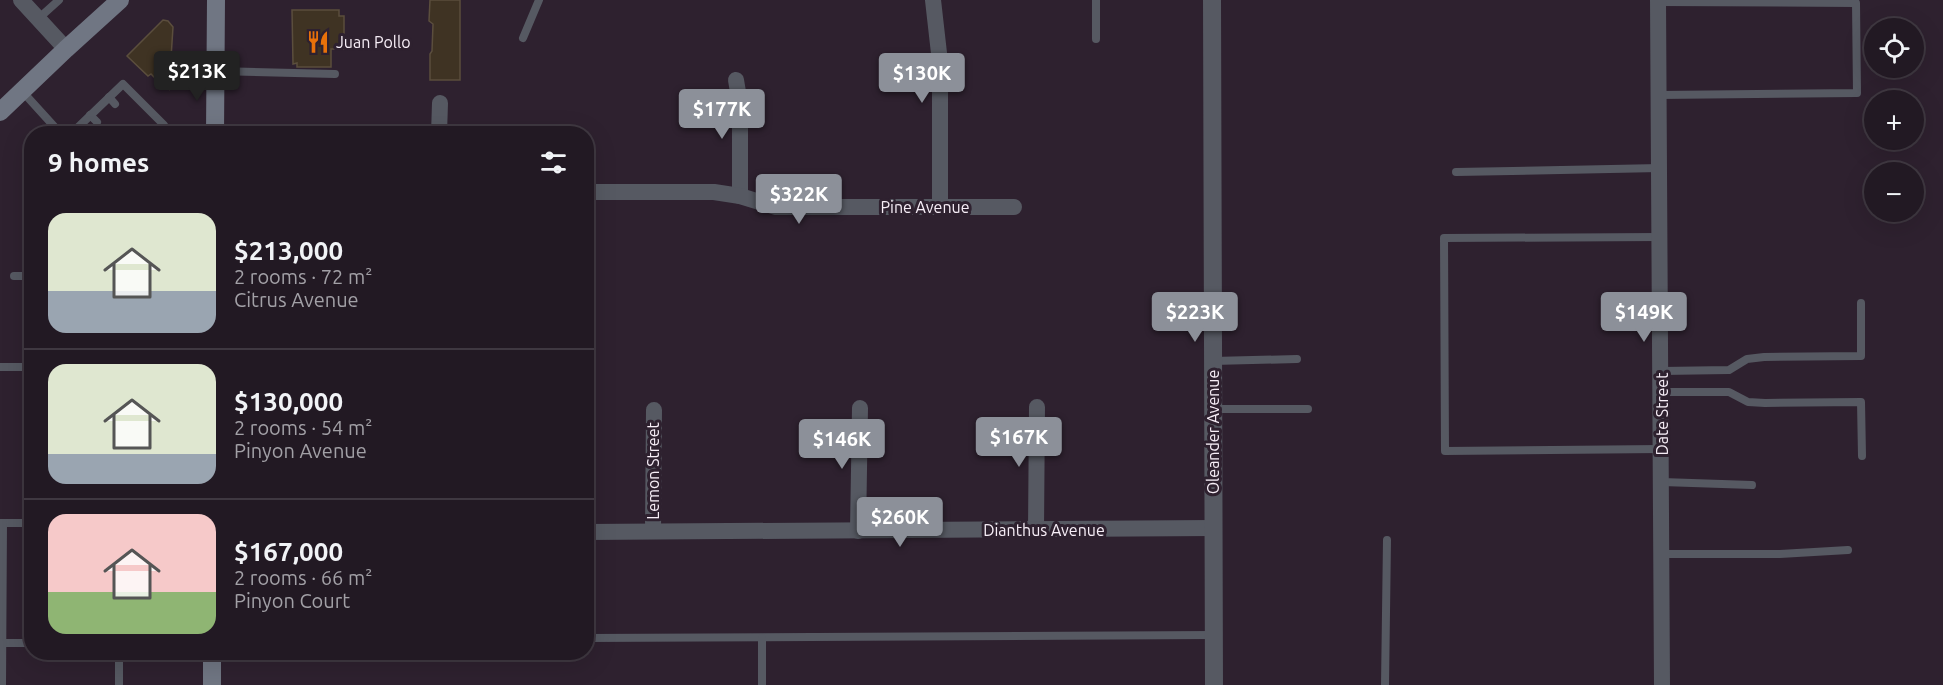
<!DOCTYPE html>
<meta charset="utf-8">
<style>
:root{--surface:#221923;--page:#2e2630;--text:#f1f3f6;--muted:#a2a0a6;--line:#3f3841;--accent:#8c9099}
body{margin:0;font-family:Ubuntu,sans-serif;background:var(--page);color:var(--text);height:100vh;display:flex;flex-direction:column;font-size:22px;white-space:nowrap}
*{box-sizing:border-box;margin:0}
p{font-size:20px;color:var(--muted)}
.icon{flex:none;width:33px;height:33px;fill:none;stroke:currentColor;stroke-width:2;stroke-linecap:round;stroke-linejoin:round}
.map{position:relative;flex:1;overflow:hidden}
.panel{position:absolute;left:24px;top:126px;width:570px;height:534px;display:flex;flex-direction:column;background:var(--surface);border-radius:24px;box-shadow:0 6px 24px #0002,0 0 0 2px var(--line)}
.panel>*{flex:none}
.controls{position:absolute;left:1864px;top:18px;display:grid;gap:12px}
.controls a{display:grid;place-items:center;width:60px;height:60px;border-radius:50%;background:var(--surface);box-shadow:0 6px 24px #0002,0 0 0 2px var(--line);font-size:30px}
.price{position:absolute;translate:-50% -51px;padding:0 14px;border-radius:6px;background:var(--accent);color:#fff;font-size:20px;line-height:39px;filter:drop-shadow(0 2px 3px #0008)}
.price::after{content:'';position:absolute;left:50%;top:36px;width:18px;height:14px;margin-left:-9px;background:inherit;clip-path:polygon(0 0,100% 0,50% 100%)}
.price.active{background:#222;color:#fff}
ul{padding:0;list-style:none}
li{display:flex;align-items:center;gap:18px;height:150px;padding:0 24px}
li+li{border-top:2px solid var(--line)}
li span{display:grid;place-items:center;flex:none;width:168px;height:120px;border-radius:18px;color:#555}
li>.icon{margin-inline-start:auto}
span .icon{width:72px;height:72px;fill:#fffc;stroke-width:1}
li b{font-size:26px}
h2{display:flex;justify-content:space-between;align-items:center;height:72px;padding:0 24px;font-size:26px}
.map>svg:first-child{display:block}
</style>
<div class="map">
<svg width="1943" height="685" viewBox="0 0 1943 685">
<rect width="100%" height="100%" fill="#2e212f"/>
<g fill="#3f3323" stroke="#5b4e3d" stroke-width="1.5">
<polygon points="430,0 460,0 460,80 430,80 430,54 432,51 433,24 429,21"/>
<polygon points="292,10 339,10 339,16 344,16 344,49 331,49 331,67 297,67 297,63 293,64"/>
<polygon points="163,20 168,21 173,27 169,89 158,78 156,79 151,74 148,76 127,56"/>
</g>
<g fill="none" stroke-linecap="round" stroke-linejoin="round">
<g stroke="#565962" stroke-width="8">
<polyline points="1658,2 1856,3 1857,93 1659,95"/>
<polyline points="39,18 59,0"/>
<polyline points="523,38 539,0"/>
<polyline points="1096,39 1096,0"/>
<polyline points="216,71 335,74"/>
<polyline points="22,91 61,134"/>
<polyline points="109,97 115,104"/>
<polyline points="90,115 97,122"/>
<polyline points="140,131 143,134"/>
<polyline points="71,134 123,84 164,125 155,134"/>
<polyline points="1456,172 1660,168"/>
<polyline points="1660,237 1444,238 1445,451 1661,449"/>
<polyline points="14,276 32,276"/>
<polyline points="1213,361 1297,359"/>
<polyline points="0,367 32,367"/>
<polyline points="1662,371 1729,370 1747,359 1764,357 1861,356 1861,303"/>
<polyline points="1662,392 1729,392 1748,402 1765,403 1861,402 1862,456"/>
<polyline points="1213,409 1308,409"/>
<polyline points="1662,482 1752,485"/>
<polyline points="0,523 32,523"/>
<polyline points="1662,554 1780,554 1848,550"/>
<polyline points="586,638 1214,635"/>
<polyline points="762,638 762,685"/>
<polyline points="2,643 32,643"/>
<polyline points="119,652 119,685"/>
<polyline points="2,685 3,523"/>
<polyline points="1385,685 1387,540"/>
</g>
<g stroke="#565962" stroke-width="16">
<polyline points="21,0 66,49"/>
<polyline points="933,0 940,62 940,207"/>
<polyline points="1658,0 1662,685"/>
<polyline points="736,80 740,104 740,196"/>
<polyline points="439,134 440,103"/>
<polyline points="586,192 714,192 740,196 776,207 1014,207"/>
<polyline points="1036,530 1037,407"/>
<polyline points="653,531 654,410"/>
<polyline points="858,531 860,408"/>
<polyline points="586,532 1214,528"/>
</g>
<polyline stroke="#565962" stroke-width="18" points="1212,0 1214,685"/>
<g stroke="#707683" stroke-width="18">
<polyline points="0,112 66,49 120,0"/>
<polyline points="215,134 216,0"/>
<polyline points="212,685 212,652"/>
</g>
</g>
<defs>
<g id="restaurant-bare" transform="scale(1.8)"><path d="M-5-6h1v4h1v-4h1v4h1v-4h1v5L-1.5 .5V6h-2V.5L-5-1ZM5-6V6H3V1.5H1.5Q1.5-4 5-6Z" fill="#e8710a" stroke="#2e212f" stroke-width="2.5" paint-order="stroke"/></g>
</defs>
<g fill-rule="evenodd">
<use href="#restaurant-bare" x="318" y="42"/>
</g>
<g text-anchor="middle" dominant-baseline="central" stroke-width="6" stroke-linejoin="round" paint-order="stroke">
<g font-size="16" fill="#f7eef7" stroke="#2e212f" text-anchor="start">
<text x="336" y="42">Juan Pollo</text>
</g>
<g font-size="16" fill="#f7eef7" stroke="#2e212f">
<text x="925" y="207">Pine Avenue</text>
<text transform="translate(1662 414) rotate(-90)">Date Street</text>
<text transform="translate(1213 432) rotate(-90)">Oleander Avenue</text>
<text transform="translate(653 471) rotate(-90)">Lemon Street</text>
<text x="1044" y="530">Dianthus Avenue</text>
</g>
</g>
</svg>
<div class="controls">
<a><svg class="icon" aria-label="locate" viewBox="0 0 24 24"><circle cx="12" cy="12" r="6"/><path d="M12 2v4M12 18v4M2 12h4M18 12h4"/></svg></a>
<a>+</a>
<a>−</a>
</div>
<b class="price active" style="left:197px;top:102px">$213K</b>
<b class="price" style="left:922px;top:104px">$130K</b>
<b class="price" style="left:722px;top:140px">$177K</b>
<b class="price" style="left:799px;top:225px">$322K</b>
<b class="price" style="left:1195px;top:343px">$223K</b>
<b class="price" style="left:1644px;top:343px">$149K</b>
<b class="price" style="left:1019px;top:468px">$167K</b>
<b class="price" style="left:842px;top:470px">$146K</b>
<b class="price" style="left:900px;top:548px">$260K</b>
<section class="panel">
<h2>9 homes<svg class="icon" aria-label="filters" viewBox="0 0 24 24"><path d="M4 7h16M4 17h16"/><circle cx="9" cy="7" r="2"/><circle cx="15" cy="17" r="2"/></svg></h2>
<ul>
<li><span style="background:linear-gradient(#dfe7d0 65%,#9aa5b1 0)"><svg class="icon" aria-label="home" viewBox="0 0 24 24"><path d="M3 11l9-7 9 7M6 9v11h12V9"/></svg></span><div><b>$213,000</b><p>2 rooms · 72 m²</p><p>Citrus Avenue</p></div></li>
<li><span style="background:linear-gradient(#dfe7d0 75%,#9aa5b1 0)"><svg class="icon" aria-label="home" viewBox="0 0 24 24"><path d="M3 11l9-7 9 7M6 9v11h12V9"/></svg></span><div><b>$130,000</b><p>2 rooms · 54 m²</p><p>Pinyon Avenue</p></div></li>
<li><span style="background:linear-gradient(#f6c9c9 65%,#8fb573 0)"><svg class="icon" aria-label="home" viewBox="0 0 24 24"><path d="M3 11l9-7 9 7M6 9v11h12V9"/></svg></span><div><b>$167,000</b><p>2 rooms · 66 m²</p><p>Pinyon Court</p></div></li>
</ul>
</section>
</div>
